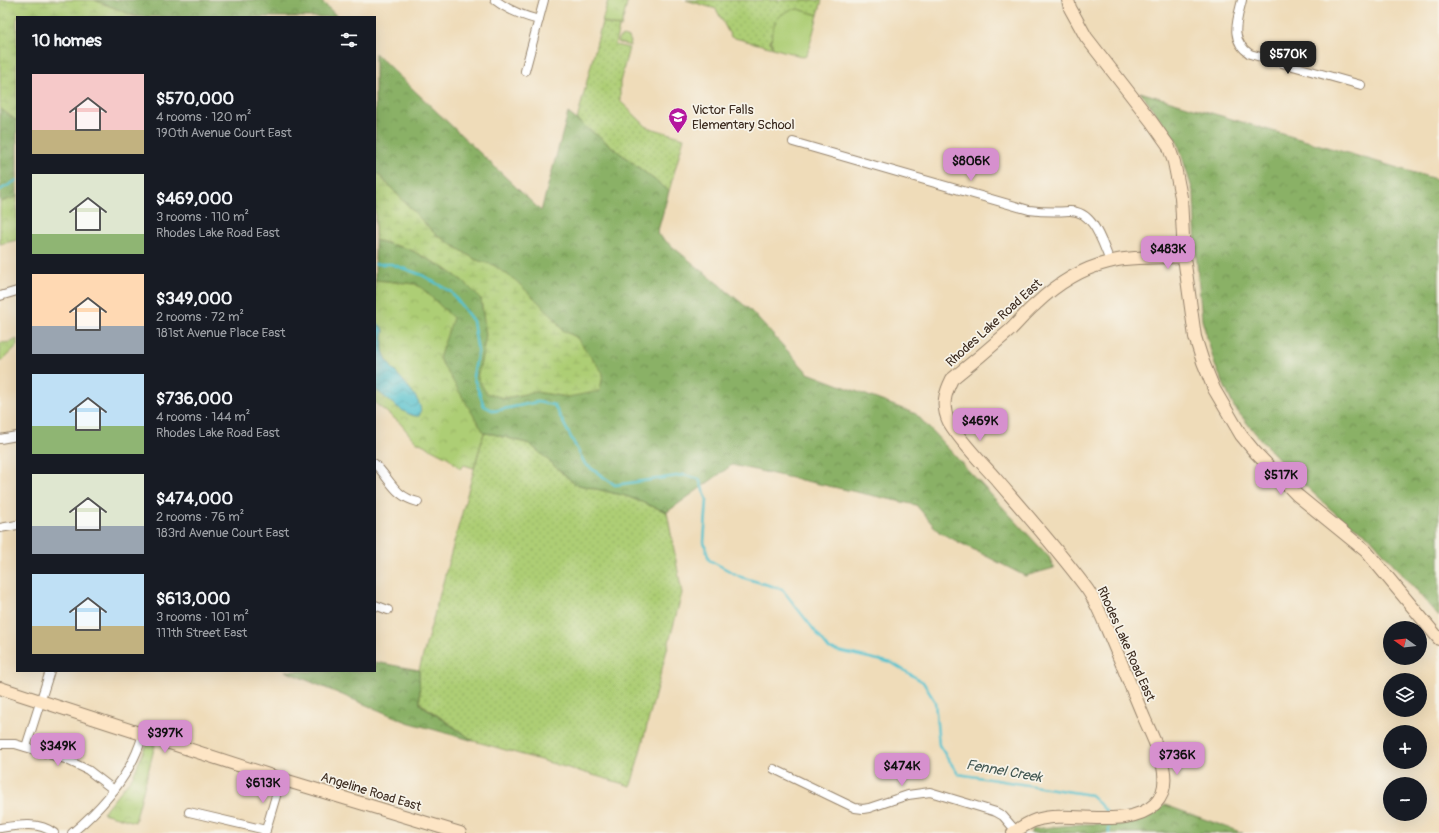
<!DOCTYPE html>
<meta charset="utf-8">
<style>
:root{--surface:#171b24;--page:#242831;--text:#f1f3f6;--muted:#9ea1a6;--accent:#d690ce}
body{margin:0;font-family:Pangolin,sans-serif;background:var(--page);color:var(--text);height:100vh;display:flex;flex-direction:column;font-size:15px;white-space:nowrap}
*{box-sizing:border-box;margin:0}
p{font-size:13px;color:var(--muted)}
.icon{flex:none;width:22px;height:22px;fill:none;stroke:currentColor;stroke-width:2;stroke-linecap:round;stroke-linejoin:round}
.map{position:relative;flex:1;overflow:hidden}
.side{position:absolute;left:16px;top:16px;width:360px;height:656px;display:flex;flex-direction:column;background:var(--surface);border-radius:0px;box-shadow:0 4px 16px #0002}
.side>*{flex:none}
.needle{width:26px;rotate:285deg}
.tools{position:absolute;left:1383px;top:621px;display:grid;gap:8px}
.tools a{display:grid;place-items:center;width:44px;height:44px;border-radius:50%;background:var(--surface);box-shadow:0 4px 16px #0002;font-size:20px}
.price{position:absolute;translate:-50% -34px;padding:0 9px;border-radius:8px;background:var(--accent);color:#111;font-size:13px;line-height:26px;filter:drop-shadow(0 1px 2px #0008)}
.price::after{content:'';position:absolute;left:50%;top:24px;width:12px;height:9px;margin-left:-6px;background:inherit;clip-path:polygon(0 0,100% 0,50% 100%)}
.price.selected{background:#222;color:#fff}
ul{padding:0;list-style:none}
li{display:flex;align-items:center;gap:12px;height:100px;padding:0 16px}
li span{display:grid;place-items:center;flex:none;width:112px;height:80px;border-radius:0px;color:#555}
li>.icon{margin-inline-start:auto}
span .icon{width:48px;height:48px;fill:#fffc;stroke-width:1}
li b{font-size:17px}
h2{display:flex;justify-content:space-between;align-items:center;height:48px;padding:0 16px;font-size:17px}
.map>svg:first-child{display:block}
</style>
<div class="map">
<svg width="1439" height="833" viewBox="0 0 1439 833">
<defs>
<pattern id="grass-dots" width="8" height="8" patternUnits="userSpaceOnUse"><rect width="8" height="8" fill="#adce75"/><path d="M2 2h.1M6 6h.1" fill="none" stroke="#96b165" stroke-width="1.8" stroke-linecap="round"/></pattern>
<pattern id="forest-crowns" width="20" height="18" patternUnits="userSpaceOnUse"><rect width="20" height="18" fill="#8ab166"/><path d="M2 6a3 3 0 1 1 6 0M12 15a3 3 0 1 1 6 0" fill="none" stroke="#729053"/></pattern>
<pattern id="wetland-marsh" width="20" height="14" patternUnits="userSpaceOnUse"><rect width="20" height="14" fill="#adce75"/><path d="M1 5h8M5 5V1M11 12h8M15 12V8" fill="none" stroke="#96b165"/></pattern>
<pattern id="park-crowns" width="20" height="18" patternUnits="userSpaceOnUse"><rect width="20" height="18" fill="#adce75"/><path d="M2 6a3 3 0 1 1 6 0M12 15a3 3 0 1 1 6 0" fill="none" stroke="#96b165"/></pattern>
<pattern id="water-waves" width="16" height="10" patternUnits="userSpaceOnUse"><rect width="16" height="10" fill="#56c2cf"/><path d="M0 5q4-4 8 0t8 0" fill="none" stroke="#489ea7"/></pattern>
</defs>
<rect width="100%" height="100%" fill="#f7f3e8"/>
<filter id="ink" filterUnits="userSpaceOnUse"><feTurbulence type="fractalNoise" baseFrequency=".025" numOctaves="2"/><feDisplacementMap in="SourceGraphic" scale="8" xChannelSelector="R" yChannelSelector="G"/><feConvolveMatrix kernelMatrix="1 2 1 2 8 2 1 2 1" color-interpolation-filters="sRGB"/></filter>
<filter id="wash" filterUnits="userSpaceOnUse"><feTurbulence type="fractalNoise" baseFrequency=".012" numOctaves="4" result="noise"/><feDisplacementMap in="SourceGraphic" scale="16" xChannelSelector="R" yChannelSelector="G"/><feGaussianBlur stdDeviation="0.9" result="paint"/><feColorMatrix in="noise" values="0 0 0 0 0 0 0 0 0 0 0 0 0 0 0 0 0 1.4 0 .05"/><feComposite in="paint" operator="in"/></filter>
<g filter="url(#wash)">
<rect width="100%" height="100%" fill="#efdcb9"/>
<g fill="url(#grass-dots)" stroke="#747c4a">
<polygon points="686,0 822,0 818,15 797,9 770,40 773,48 731,37 716,9"/>
<polygon points="602,22 619,27 615,45 629,48 620,82 620,101 647,127 684,138 669,191 577,120"/>
<polygon points="484,433 493,434 530,444 575,484 626,496 667,512 682,593 631,786 474,741 420,703 419,670"/>
</g>
<g fill="url(#forest-crowns)" stroke="#626e42">
<polygon points="94,0 320,0 338,17 137,17"/>
<polygon points="375,53 541,211 568,113 577,120 669,191 657,234 749,309 808,373 916,414 1049,557 1054,568 1025,576 939,532 916,505 732,465 667,512 626,496 575,484 530,444 493,434 484,433 458,403 439,358 452,318 423,289 415,284 375,280 375,240 409,249 443,267 463,281 481,299 486,335 480,367 477,376 504,398 536,392 568,397 576,337 562,330 553,316 493,265 476,260 435,234 375,171"/>
<polygon points="1140,92 1439,180 1439,617 1370,537 1337,515 1297,478 1261,440 1234,407 1215,365 1202,320 1196,253 1194,195 1178,143"/>
<polygon points="0,108 17,121 17,197 0,202"/>
<polygon points="375,662 419,670 420,704 474,741 407,722 285,671 375,671"/>
<polygon points="1165,805 1243,833 1030,833 1033,829 1083,824 1123,824 1145,818"/>
</g>
<g fill="url(#wetland-marsh)" stroke="#747c4a">
<polygon points="0,0 94,0 137,17 17,17 17,121 0,108"/>
<polygon points="375,171 435,234 476,260 493,265 515,280 553,316 562,330 576,337 603,373 600,391 568,397 536,392 504,398 486,393 477,376 480,367 486,335 481,299 463,281 443,267 409,249 375,240"/>
</g>
<g fill="url(#park-crowns)" stroke="#747c4a">
<polygon points="608,0 628,0 621,27 602,22"/>
<polygon points="17,197 17,240 0,244 0,202"/>
<polygon points="375,280 415,284 423,289 453,318 439,358 484,433 474,468 464,465 460,469 449,458 414,440 400,423 375,403"/>
<polygon points="17,339 17,346 0,362 0,343 11,342"/>
<polygon points="147,745 155,745 135,822 103,813 133,776 145,748"/>
</g>
<g fill="#adce75" stroke="#747c4a">
<path d="M798,9l20,6 -11,40 -3,2 -31,-9c-4,-13 0,-31 15,-37 3,-2 7,-1 10,-2z"/>
<polygon points="623,36 629,38 631,42 630,46 617,42 619,38"/>
</g>
<path fill="url(#water-waves)" stroke="#487676" d="M375,320l9,10c-1,7 -2,14 -1,21 2,5 4,10 7,14 7,11 38,38 29,51 -12,2 -34,-19 -44,-27z"/>
<g fill="none" stroke-linecap="round" stroke-linejoin="round">
<g stroke="#56c2cf" stroke-width="2.5">
<polyline points="0,190 17,180"/>
<polyline points="375,264 391,264 422,275 451,292 473,321 478,352 473,376 484,406 494,411 537,402 554,405 585,464 615,485 684,475 699,479 707,500 704,542 709,560 741,577 782,589 829,649 892,663 923,682 935,702 939,745 958,774 1091,795 1106,811"/>
<polyline points="1109,828 1109,833"/>
</g>
</g>
</g>
<g filter="url(#ink)">
<g fill="none" stroke-linecap="round" stroke-linejoin="round">
<g stroke="#95836c" stroke-width="10">
<g id="street">
<path d="M495,0c13,10 28,16 44,20"/>
<path d="M1242,0c-5,21 -13,40 8,54l111,31"/>
<polyline points="525,71 544,0"/>
<path d="M793,142l236,68c15,2 26,2 40,1 25,-1 33,32 41,50"/>
<polyline points="0,296 17,291"/>
<polyline points="0,439 17,436"/>
<path d="M375,464c16,16 19,32 43,38"/>
<polyline points="0,528 17,525"/>
<polyline points="375,605 388,610"/>
<polyline points="0,744 15,744 65,759 88,770 114,790"/>
<polyline points="26,747 50,671"/>
<polyline points="774,769 855,808 863,809 869,808 908,795 930,792 996,812 1003,816 1016,831"/>
<polyline points="189,812 266,830"/>
<path d="M0,828c18,-3 39,-7 54,5"/>
<path d="M72,833c31,-26 60,-59 71,-99"/>
<polyline points="265,833 281,779"/>
</g>
</g>
<g stroke="#95836c" stroke-width="14">
<g id="secondary">
<polyline points="1068,0 1070,8 1086,37 1151,121 1168,145 1174,162 1181,197 1184,257 1195,337 1203,362 1214,389 1241,435 1255,452 1297,495 1366,551 1439,639"/>
<polyline points="0,688 281,779 460,833"/>
<path d="M1013,833c7,-5 14,-10 23,-13 34,-11 91,11 119,-16 22,-22 0,-61 -10,-84 -12,-28 -23,-56 -35,-84 -7,-16 -13,-33 -23,-47 -28,-38 -60,-74 -91,-110 -15,-17 -36,-38 -47,-57 -8,-16 -4,-29 3,-43 19,-15 38,-31 56,-47 10,-9 18,-20 28,-28 21,-20 44,-35 73,-42 21,-6 52,-4 75,-5"/>
</g>
</g>
<use href="#street" stroke="#fff" stroke-width="8"/>
<use href="#secondary" stroke="#fde5c5" stroke-width="12"/>
</g>
</g>
<defs>
<g id="school-pin" transform="scale(1)"><path d="M0 17L-7.5 6A9.5 9.5 0 1 1 7.5 6Z" fill="#b5179e" stroke="#f7f3e8"/><path d="M0-5L7-2L0 1L-7-2ZM-4 1L0 2.5L4 1V4Q0 6-4 4Z" fill="#fff"/></g>
</defs>
<g fill-rule="evenodd">
<use href="#school-pin" x="678" y="117"/>
</g>
<g text-anchor="middle" dominant-baseline="central" stroke-width="3.5" stroke-linejoin="round" paint-order="stroke">
<g font-size="13" fill="#3b2a1e" stroke="#f7f3e8" text-anchor="start">
<text x="692" y="110">Victor Falls<tspan x="692" dy="15">Elementary School</tspan></text>
</g>
<g font-size="13" fill="#3b2a1e" stroke="#f7f3e8">
<text transform="translate(994 323) rotate(-42)">Rhodes Lake Road East</text>
<text transform="translate(1126 644) rotate(66)">Rhodes Lake Road East</text>
<text transform="translate(371 792) rotate(17)">Angeline Road East</text>
</g>
<g font-size="14" font-style="italic" fill="#435853" stroke="#f7f3e8">
<text transform="translate(1004 771) rotate(10)">Fennel Creek</text>
</g>
</g>
</svg>
<div class="tools">
<a><svg class="needle" viewBox="-14 -14 28 28"><path d="M0-13l5 13h-10z" fill="#e53935"/><path d="M0 13l5-13h-10z" fill="#9ea1a6"/></svg></a>
<a><svg class="icon" aria-label="layers" viewBox="0 0 24 24"><path d="M12 4l9 5-9 5-9-5zM3 14l9 5 9-5"/></svg></a>
<a>+</a>
<a>−</a>
</div>
<b class="price selected" style="left:1288px;top:75px">$570K</b>
<b class="price" style="left:971px;top:182px">$806K</b>
<b class="price" style="left:1168px;top:270px">$483K</b>
<b class="price" style="left:980px;top:442px">$469K</b>
<b class="price" style="left:1281px;top:496px">$517K</b>
<b class="price" style="left:165px;top:754px">$397K</b>
<b class="price" style="left:58px;top:767px">$349K</b>
<b class="price" style="left:1177px;top:776px">$736K</b>
<b class="price" style="left:902px;top:787px">$474K</b>
<b class="price" style="left:263px;top:804px">$613K</b>
<section class="side">
<h2>10 homes<svg class="icon" aria-label="filters" viewBox="0 0 24 24"><path d="M4 7h16M4 17h16"/><circle cx="9" cy="7" r="2"/><circle cx="15" cy="17" r="2"/></svg></h2>
<ul>
<li><span style="background:linear-gradient(#f6c9c9 70%,#c2b280 0)"><svg class="icon" aria-label="home" viewBox="0 0 24 24"><path d="M3 11l9-7 9 7M6 9v11h12V9"/></svg></span><div><b>$570,000</b><p>4 rooms · 120 m²</p><p>190th Avenue Court East</p></div></li>
<li><span style="background:linear-gradient(#dfe7d0 75%,#8fb573 0)"><svg class="icon" aria-label="home" viewBox="0 0 24 24"><path d="M3 11l9-7 9 7M6 9v11h12V9"/></svg></span><div><b>$469,000</b><p>3 rooms · 110 m²</p><p>Rhodes Lake Road East</p></div></li>
<li><span style="background:linear-gradient(#ffd9b3 65%,#9aa5b1 0)"><svg class="icon" aria-label="home" viewBox="0 0 24 24"><path d="M3 11l9-7 9 7M6 9v11h12V9"/></svg></span><div><b>$349,000</b><p>2 rooms · 72 m²</p><p>181st Avenue Place East</p></div></li>
<li><span style="background:linear-gradient(#bfe0f5 65%,#8fb573 0)"><svg class="icon" aria-label="home" viewBox="0 0 24 24"><path d="M3 11l9-7 9 7M6 9v11h12V9"/></svg></span><div><b>$736,000</b><p>4 rooms · 144 m²</p><p>Rhodes Lake Road East</p></div></li>
<li><span style="background:linear-gradient(#dfe7d0 65%,#9aa5b1 0)"><svg class="icon" aria-label="home" viewBox="0 0 24 24"><path d="M3 11l9-7 9 7M6 9v11h12V9"/></svg></span><div><b>$474,000</b><p>2 rooms · 76 m²</p><p>183rd Avenue Court East</p></div></li>
<li><span style="background:linear-gradient(#bfe0f5 65%,#c2b280 0)"><svg class="icon" aria-label="home" viewBox="0 0 24 24"><path d="M3 11l9-7 9 7M6 9v11h12V9"/></svg></span><div><b>$613,000</b><p>3 rooms · 101 m²</p><p>111th Street East</p></div></li>
</ul>
</section>
</div>
